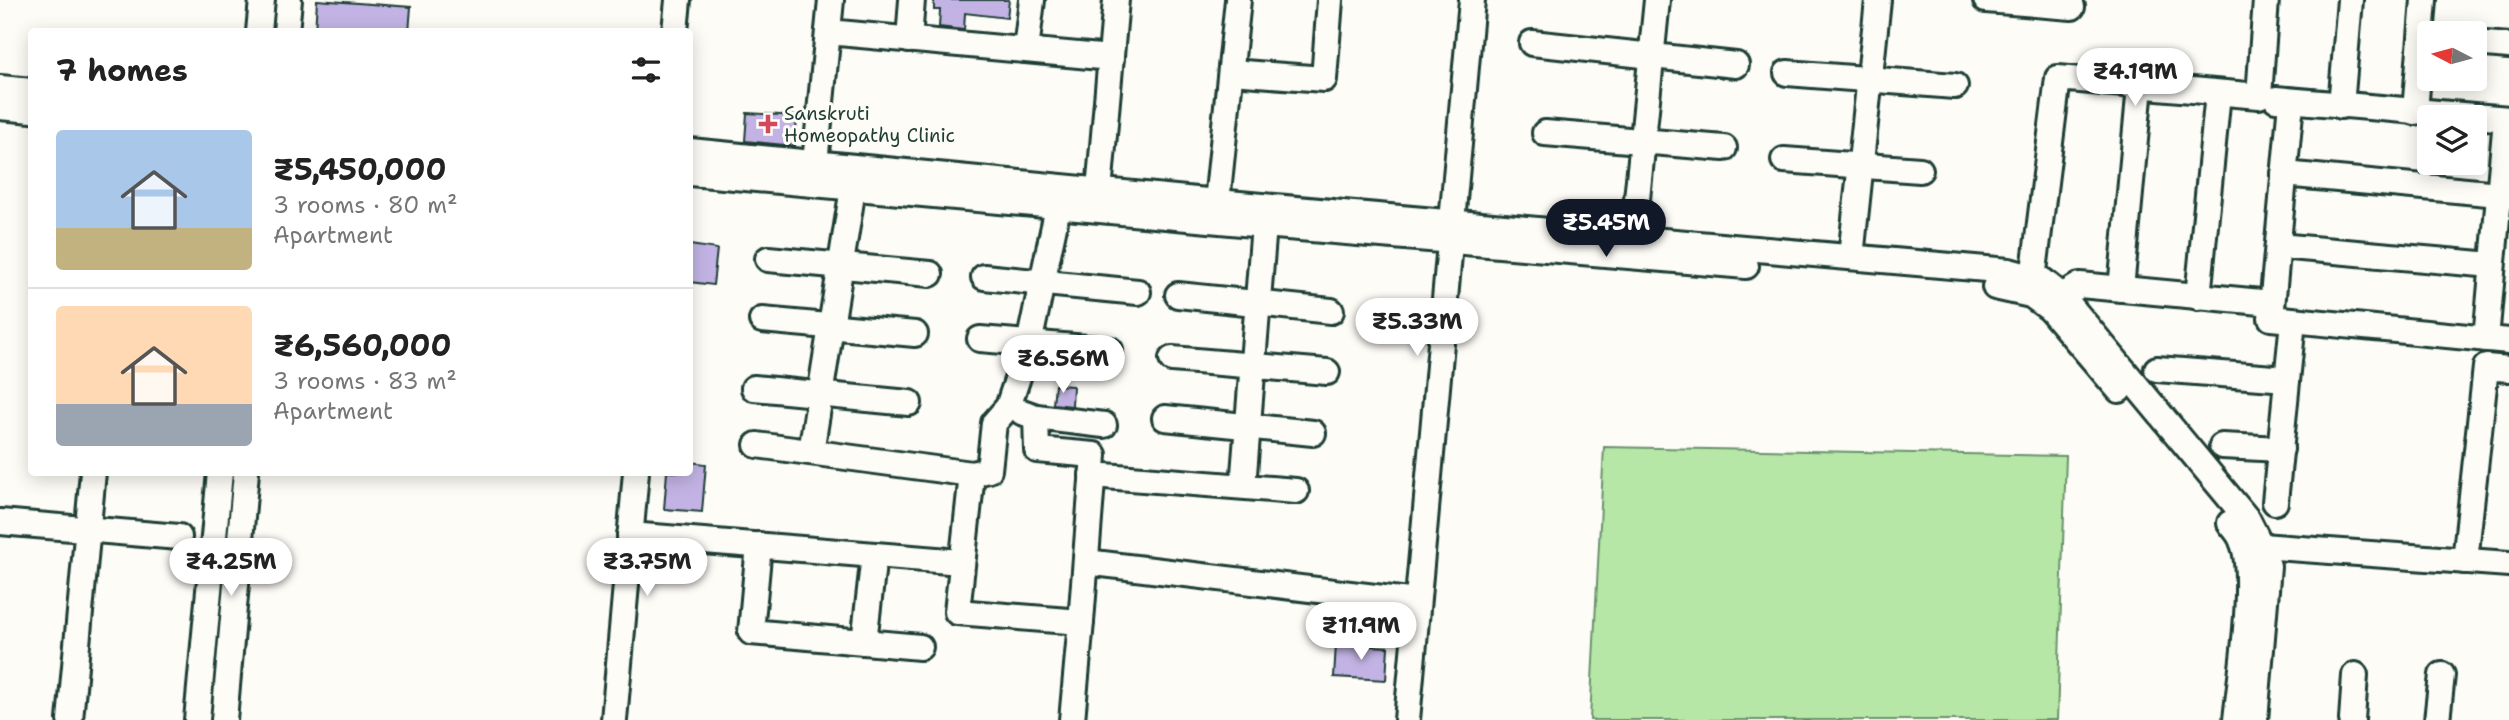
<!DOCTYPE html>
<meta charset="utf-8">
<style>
:root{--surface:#fff;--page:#f6f6f6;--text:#222;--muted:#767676;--line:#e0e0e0;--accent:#111827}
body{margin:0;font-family:"Shantell Sans",sans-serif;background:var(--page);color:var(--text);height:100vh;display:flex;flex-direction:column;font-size:26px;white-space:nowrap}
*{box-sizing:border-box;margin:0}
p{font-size:23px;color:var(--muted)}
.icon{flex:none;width:38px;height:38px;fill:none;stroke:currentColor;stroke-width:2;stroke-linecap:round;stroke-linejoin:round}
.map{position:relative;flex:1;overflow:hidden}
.side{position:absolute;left:28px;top:28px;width:665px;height:448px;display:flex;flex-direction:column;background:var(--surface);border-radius:7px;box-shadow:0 4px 18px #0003}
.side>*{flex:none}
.needle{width:46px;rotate:276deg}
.controls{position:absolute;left:2417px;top:21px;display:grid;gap:14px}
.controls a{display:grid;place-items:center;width:70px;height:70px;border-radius:7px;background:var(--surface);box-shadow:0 4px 18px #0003;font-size:35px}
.price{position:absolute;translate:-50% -60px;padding:0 16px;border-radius:24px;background:#fff;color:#222;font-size:23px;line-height:46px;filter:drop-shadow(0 2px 4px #0008)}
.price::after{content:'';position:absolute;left:50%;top:42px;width:21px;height:16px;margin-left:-10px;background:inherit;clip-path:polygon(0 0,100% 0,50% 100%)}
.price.current{background:var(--accent);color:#fff}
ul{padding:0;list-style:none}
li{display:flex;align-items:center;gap:21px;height:175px;padding:0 28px}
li+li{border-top:2px solid var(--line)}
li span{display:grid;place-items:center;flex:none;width:196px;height:140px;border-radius:7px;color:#555}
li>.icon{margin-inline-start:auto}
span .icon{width:84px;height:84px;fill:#fffc;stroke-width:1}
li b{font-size:30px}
h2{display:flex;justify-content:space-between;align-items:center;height:84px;padding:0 28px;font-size:30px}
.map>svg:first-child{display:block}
</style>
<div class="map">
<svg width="2509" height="720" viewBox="0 0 2509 720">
<rect width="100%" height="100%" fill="#fdfcf7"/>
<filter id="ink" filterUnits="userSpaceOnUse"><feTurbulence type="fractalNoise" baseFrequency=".0143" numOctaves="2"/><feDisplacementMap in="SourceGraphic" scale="14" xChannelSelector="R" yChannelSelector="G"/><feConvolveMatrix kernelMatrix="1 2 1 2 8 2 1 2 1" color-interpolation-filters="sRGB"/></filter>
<g filter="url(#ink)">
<polygon fill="#b7e7a6" stroke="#6b926d" stroke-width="2" points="1604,447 2066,456 2057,720 1590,720"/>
<g fill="#c2b3e4" stroke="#1f3d34" stroke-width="2">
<polygon points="317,0 411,7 409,32 315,32"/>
<polygon points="934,0 1009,0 1007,18 965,13 964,30 939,27 940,10 934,10"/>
<polygon points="747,113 797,116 795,146 745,141"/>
<polygon points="690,245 717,249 713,285 690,282"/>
<polygon points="1055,385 1073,386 1072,406 1053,404"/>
<polygon points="690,462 706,464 702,512 664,509 667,472 690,472"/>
<polygon points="1336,644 1388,647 1386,680 1334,677"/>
</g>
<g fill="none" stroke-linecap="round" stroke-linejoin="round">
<g stroke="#1f3d34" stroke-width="30">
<g id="minor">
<polyline points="1986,0 2072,7"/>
<polyline points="259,32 262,0"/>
<polyline points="286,32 289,0"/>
<polyline points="675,32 678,0"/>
<polyline points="828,32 1111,58"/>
<polyline points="909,40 912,0"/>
<polyline points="1532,43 1736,65"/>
<polyline points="2474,43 2509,46"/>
<polyline points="1026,50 1032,0"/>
<polyline points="1231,72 1324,79 1330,0"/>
<polyline points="1787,73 1955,86"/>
<polyline points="0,88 32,91"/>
<polyline points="2276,99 2509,119"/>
<polyline points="2291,102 2271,318 2509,341"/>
<polyline points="2341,106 2350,0"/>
<polyline points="0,107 32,110"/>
<polyline points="2415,112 2424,0"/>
<polyline points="1545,133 1724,148"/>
<polyline points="690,151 1217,202 2009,271 2042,280 2062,296 2248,520 2261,546 2268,566 2255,720"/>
<polyline points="1784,160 1920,170"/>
<polyline points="815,163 831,0"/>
<polyline points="690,173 1264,225 1746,266"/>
<polyline points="2284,174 2499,194"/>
<polyline points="1099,191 1116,0"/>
<polyline points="1217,202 1238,0"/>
<polyline points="1633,239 1657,0"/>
<polyline points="2278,246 2492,265"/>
<polyline points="1851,257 1878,0"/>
<polyline points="768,259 930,274"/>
<polyline points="984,277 1138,292"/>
<polyline points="1995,287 2031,295 2050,309 2119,390"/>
<polyline points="2121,289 2140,86"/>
<polyline points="1178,295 1331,311"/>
<polyline points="2031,295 2058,78 2259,96 2266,0"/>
<polyline points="2062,296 2080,285 2272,303"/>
<polyline points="2198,297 2218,93"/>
<polyline points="762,320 915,334"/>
<polyline points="980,339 1110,350"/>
<polyline points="2486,339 2506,119"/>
<polyline points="1172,359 1327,372"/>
<polyline points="2157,369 2287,379"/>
<polyline points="754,388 909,403"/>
<polyline points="1022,412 1036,417 1104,425"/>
<polyline points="1036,417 1037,450 1094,455 1081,622 957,612 972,474 989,470 994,423 1008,407 1029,344 1061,193"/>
<polyline points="1165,418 1313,433"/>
<polyline points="757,445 972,474"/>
<polyline points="2222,446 2281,449"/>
<polyline points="811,452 853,188"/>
<polyline points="1092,475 1296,491"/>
<polyline points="1243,486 1264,225"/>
<polyline points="2275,502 2293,321"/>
<polyline points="0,522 179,537"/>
<path d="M2230,523c4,5 10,11 12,18 15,33 -2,139 -6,179"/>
<polyline points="630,535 961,562"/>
<polyline points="759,545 751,632 920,647"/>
<polyline points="2249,549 2261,546 2509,564"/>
<polyline points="2465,561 2486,367 2509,369"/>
<polyline points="1086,562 1417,602"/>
<polyline points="864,642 874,555"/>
<polyline points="70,720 93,472"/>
<polyline points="197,720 220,472"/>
<polyline points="224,720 246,472"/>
<polyline points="614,720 636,472"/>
<polyline points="1072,720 1081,622"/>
<polyline points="1407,720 1472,0"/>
<polyline points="2352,720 2355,675"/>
<polyline points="2437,720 2442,675"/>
</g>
</g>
<use href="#minor" stroke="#fdfcf7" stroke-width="24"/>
</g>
</g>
<path fill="#d1495b" stroke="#fdfcf7" stroke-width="2.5" d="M764.5 113.5h7v7h7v7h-7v7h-7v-7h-7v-7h7z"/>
<g text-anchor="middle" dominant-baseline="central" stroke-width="6" stroke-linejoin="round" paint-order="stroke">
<g font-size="19" fill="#1f3d34" stroke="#fdfcf7" text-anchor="start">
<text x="784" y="113">Sanskruti<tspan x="784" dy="22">Homeopathy Clinic</tspan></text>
</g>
</g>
</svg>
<div class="controls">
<a><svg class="needle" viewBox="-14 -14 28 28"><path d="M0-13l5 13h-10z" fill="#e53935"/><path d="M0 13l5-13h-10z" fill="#767676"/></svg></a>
<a><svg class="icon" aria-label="layers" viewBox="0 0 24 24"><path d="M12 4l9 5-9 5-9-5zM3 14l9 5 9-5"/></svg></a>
</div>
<b class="price" style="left:2135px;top:108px">₹4.19M</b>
<b class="price current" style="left:1606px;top:259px">₹5.45M</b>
<b class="price" style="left:1417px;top:358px">₹5.33M</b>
<b class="price" style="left:1063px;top:395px">₹6.56M</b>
<b class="price" style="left:231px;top:598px">₹4.25M</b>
<b class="price" style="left:647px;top:598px">₹3.75M</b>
<b class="price" style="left:1361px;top:662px">₹11.9M</b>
<section class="side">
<h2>7 homes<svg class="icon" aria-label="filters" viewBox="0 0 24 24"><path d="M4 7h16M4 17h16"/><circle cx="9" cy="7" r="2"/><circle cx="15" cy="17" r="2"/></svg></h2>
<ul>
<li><span style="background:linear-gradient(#a9c7e8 70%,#c2b280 0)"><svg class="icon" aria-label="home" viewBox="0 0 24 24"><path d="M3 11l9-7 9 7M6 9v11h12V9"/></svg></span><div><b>₹5,450,000</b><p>3 rooms · 80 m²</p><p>Apartment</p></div></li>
<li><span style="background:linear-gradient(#ffd9b3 70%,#9aa5b1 0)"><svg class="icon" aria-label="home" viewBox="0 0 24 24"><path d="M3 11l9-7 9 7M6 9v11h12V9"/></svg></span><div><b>₹6,560,000</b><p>3 rooms · 83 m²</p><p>Apartment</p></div></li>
</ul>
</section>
</div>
